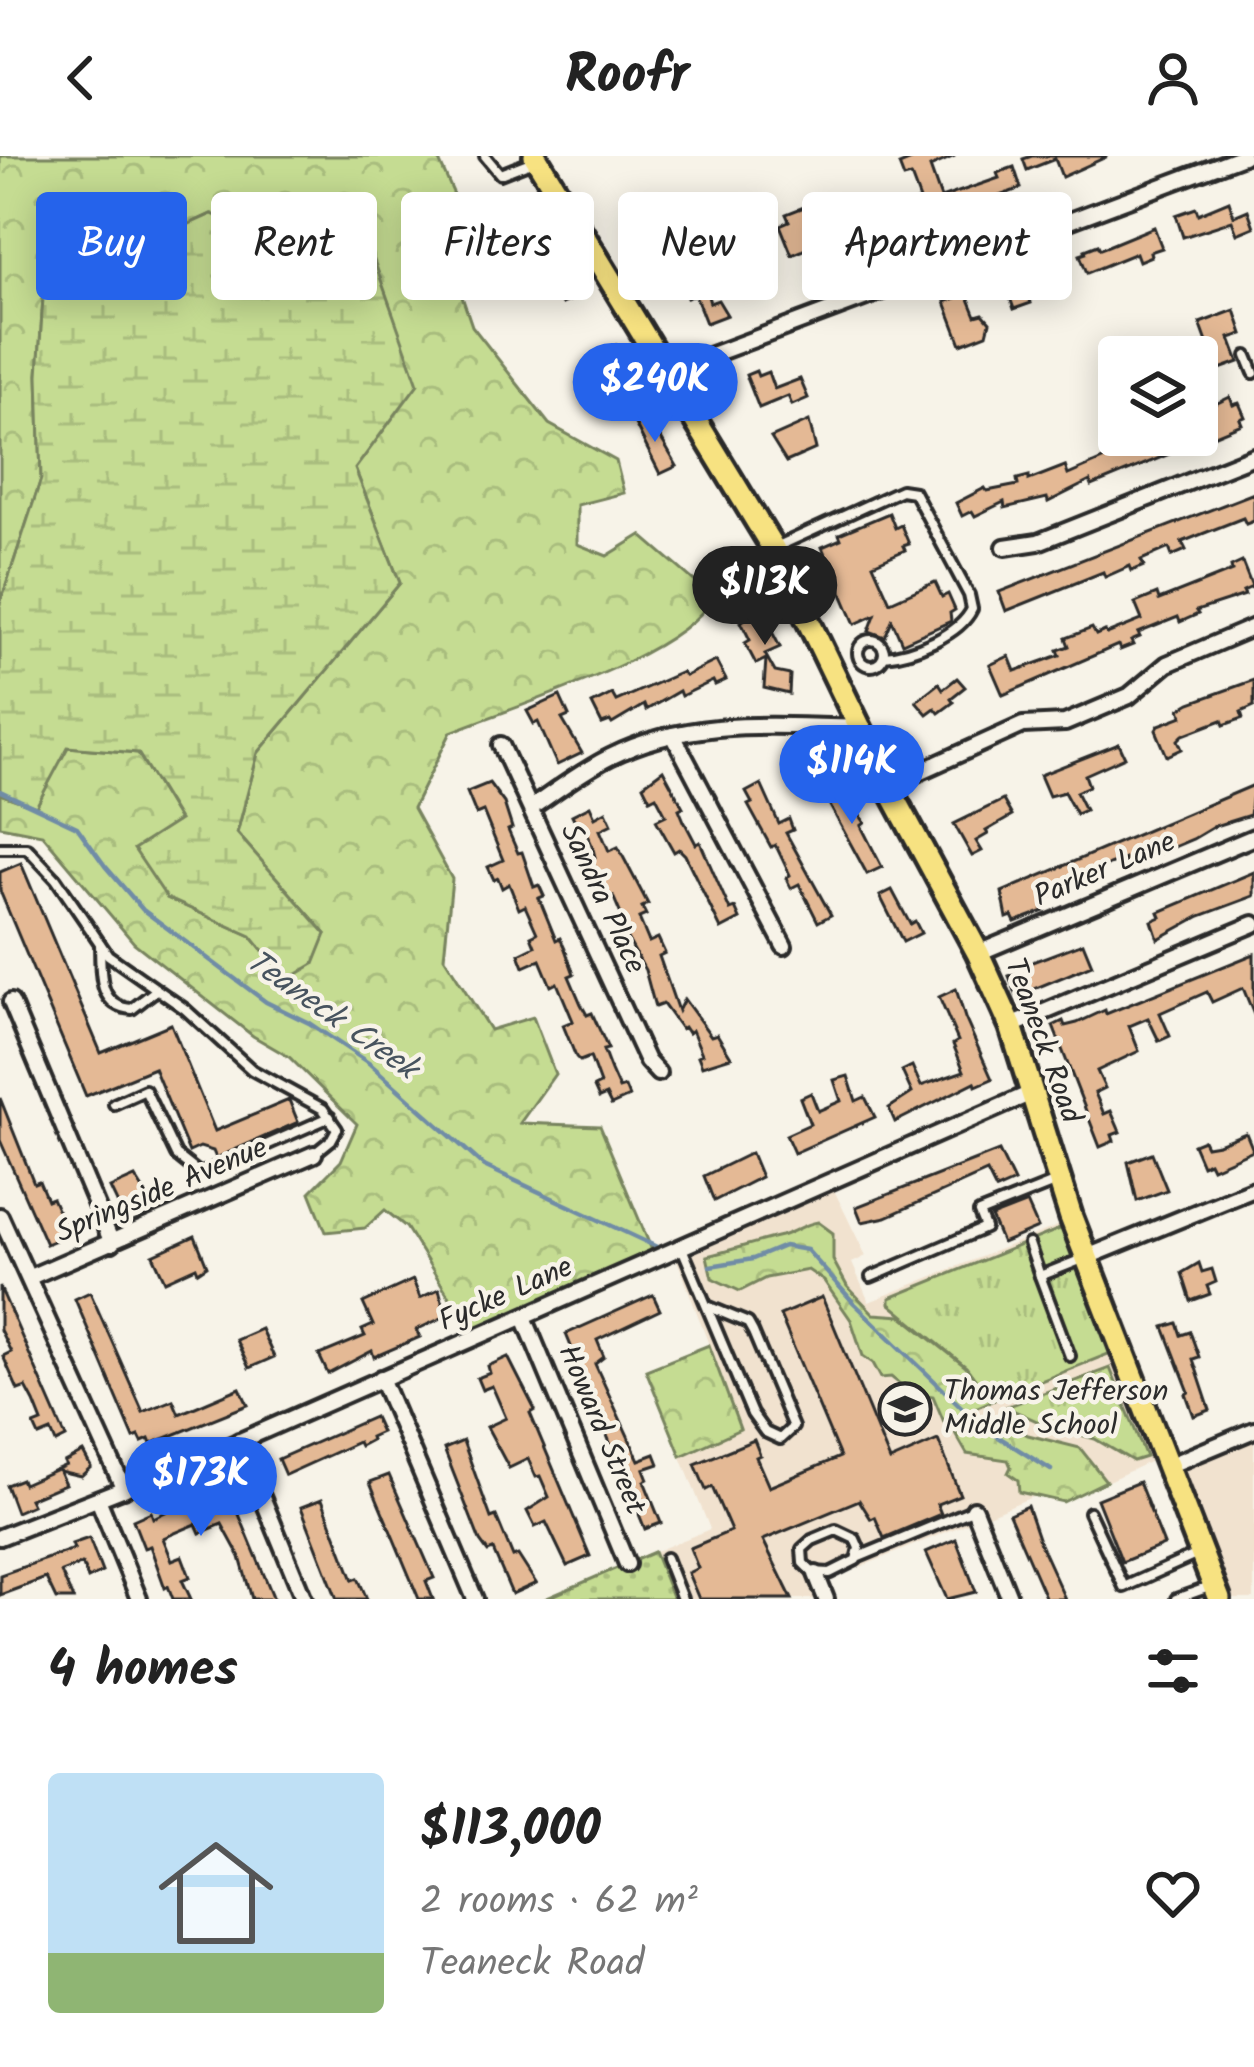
<!DOCTYPE html>
<meta charset="utf-8">
<style>
:root{--surface:#fff;--page:#f2f2f2;--text:#222;--muted:#767676;--accent:#2563eb}
body{margin:0;font-family:Kalam,sans-serif;background:var(--page);color:var(--text);height:100vh;display:flex;flex-direction:column;font-size:45px;white-space:nowrap}
*{box-sizing:border-box;margin:0}
p{font-size:39px;color:var(--muted)}
.icon{flex:none;width:66px;height:66px;fill:none;stroke:currentColor;stroke-width:2;stroke-linecap:round;stroke-linejoin:round}
.map{position:relative;height:1443px;overflow:hidden}
.drawer{display:flex;flex-direction:column;background:var(--surface);flex:1}
.drawer>*{flex:none}
.top-card{position:absolute;left:36px;top:36px;width:1182px;height:108px;display:flex;gap:24px}
.buttons{position:absolute;left:1098px;top:180px;display:grid;gap:24px}
.buttons a{display:grid;place-items:center;width:120px;height:120px;border-radius:12px;background:var(--surface);box-shadow:0 6px 30px #0003;font-size:60px}
.price{position:absolute;translate:-50% -102px;padding:0 27px;border-radius:42px;background:var(--accent);color:#fff;font-size:39px;line-height:78px;filter:drop-shadow(0 3px 6px #0008)}
.price::after{content:'';position:absolute;left:50%;top:72px;width:36px;height:27px;margin-left:-18px;background:inherit;clip-path:polygon(0 0,100% 0,50% 100%)}
.price.current{background:#222;color:#fff}
ul{padding:0;list-style:none}
li{display:flex;align-items:center;gap:36px;height:300px;padding:0 48px}
li span{display:grid;place-items:center;flex:none;width:336px;height:240px;border-radius:12px;color:#555}
li>.icon{margin-inline-start:auto}
span .icon{width:144px;height:144px;fill:#fffc;stroke-width:1}
li b{font-size:51px}
h2{display:flex;justify-content:space-between;align-items:center;height:144px;padding:0 48px;font-size:51px}
.pill{padding:0 42px;border-radius:12px;background:var(--surface);box-shadow:0 6px 30px #0003;font-size:42px;line-height:108px}
.pill.current{background:var(--accent);color:#fff}
header{display:flex;justify-content:space-between;align-items:center;height:156px;padding:0 48px;background:var(--surface);font-size:54px;font-weight:600}
.map>svg:first-child{display:block}
</style>
<header><svg class="icon" aria-label="back" viewBox="0 0 24 24"><path d="M15 5l-7 7 7 7"/></svg>Roofr<svg class="icon" aria-label="person" viewBox="0 0 24 24"><circle cx="12" cy="8" r="4"/><path d="M4 21q1-7 8-7t8 7"/></svg></header>
<div class="map">
<svg width="1254" height="1443" viewBox="0 0 1254 1443">
<defs>
<pattern id="grass-tufts" width="24" height="20" patternUnits="userSpaceOnUse" patternTransform="scale(3)"><rect width="24" height="20" fill="#c5dc92"/><path d="M3 7l-1-3M5 7V3M7 7l1-3M15 17l-1-3M17 17v-4M19 17l1-3" fill="none" stroke="#a9bd7e"/></pattern>
<pattern id="forest-crowns" width="20" height="18" patternUnits="userSpaceOnUse" patternTransform="scale(3)"><rect width="20" height="18" fill="#c5dc92"/><path d="M2 6a3 3 0 1 1 6 0M12 15a3 3 0 1 1 6 0" fill="none" stroke="#a9bd7e"/></pattern>
<pattern id="wetland-marsh" width="20" height="14" patternUnits="userSpaceOnUse" patternTransform="scale(3)"><rect width="20" height="14" fill="#c5dc92"/><path d="M1 5h8M5 5V1M11 12h8M15 12V8" fill="none" stroke="#a9bd7e"/></pattern>
<pattern id="park-dots" width="8" height="8" patternUnits="userSpaceOnUse" patternTransform="scale(3)"><rect width="8" height="8" fill="#c5dc92"/><path d="M2 2h.1M6 6h.1" fill="none" stroke="#a9bd7e" stroke-width="1.8" stroke-linecap="round"/></pattern>
</defs>
<rect width="100%" height="100%" fill="#f7f3e8"/>
<filter id="ink" filterUnits="userSpaceOnUse"><feTurbulence type="fractalNoise" baseFrequency=".00833" numOctaves="2"/><feDisplacementMap in="SourceGraphic" scale="24" xChannelSelector="R" yChannelSelector="G"/><feConvolveMatrix kernelMatrix="1 2 1 2 8 2 1 2 1" color-interpolation-filters="sRGB"/></filter>
<g filter="url(#ink)">
<g fill="#f1e2cf">
<polygon points="830,1026 866,1100 852,1107 869,1146 1072,1064 1166,1298 1063,1346 1037,1339 821,1427 826,1443 673,1443 654,1396 710,1373 646,1214 709,1189 674,1096"/>
<polygon points="1254,1274 1254,1443 1219,1443 1170,1309"/>
</g>
<g fill="url(#grass-tufts)" stroke="#78845e" stroke-width="3">
<polygon points="1062,1072 1111,1197 991,1245 966,1211 890,1148 890,1142"/>
<polygon points="1110,1212 1146,1301 1133,1305 1095,1283 1046,1269 1006,1251"/>
</g>
<g fill="url(#forest-crowns)" stroke="#78845e" stroke-width="3">
<path d="M0,0h437l25,57 -25,10 35,103 77,98 67,37 8,32 -47,12v39l30,12 34,-21 72,62c-30,59 -198,109 -262,135l-38,76 39,71 -8,78 46,73 43,-13 22,57 -35,49 80,3 56,134 -181,78 -69,-111 -21,-17 -20,18 -39,4 -16,-40 31,-31 16,-37 -68,-67 -36,-21 -119,-93 -92,-109 -42,-8v-32l36,13 31,-60 71,6 41,68 -12,77 84,38 36,44 39,-46 -89,-101 21,-80 142,-170 -135,-344 -54,-25 -124,57 -42,-4 -7,108 3,104 -41,125z"/>
<path d="M818,1066l15,11v27l14,26 27,28 28,2 64,51 25,34 -47,21 -11,-26 -6,-1 -7,5 -29,-23 -10,1 -8,-15 -10,-7 -12,-36 -27,-39 -16,-11 -42,8 -26,13 -28,-13 -5,-22c26,-6 48,-14 74,-20 14,-4 23,-12 37,-14z"/>
<polygon points="709,1189 740,1273 681,1300 646,1214"/>
<polygon points="993,1261 1028,1279 1080,1292 1106,1325 1063,1346 1019,1336 1018,1324 1008,1317 1011,1311 1008,1304 967,1298 955,1277"/>
</g>
<polygon fill="url(#wetland-marsh)" stroke="#78845e" stroke-width="3" points="310,46 365,79 418,228 355,313 400,427 258,597 237,677 326,778 314,808 287,824 251,780 167,742 134,693 179,664 138,597 68,591 36,651 0,638 0,448 41,323 38,219 45,111 87,114 212,58 266,83"/>
<polygon fill="url(#park-dots)" stroke="#78845e" stroke-width="3" points="654,1396 673,1443 545,1443"/>
<g fill="none" stroke-linecap="round" stroke-linejoin="round">
<g stroke="#6f8ca6" stroke-width="4.5">
<polyline points="0,635 77,671 105,710 143,754 266,846 309,867 370,908 484,1010 659,1092"/>
<polyline points="710,1110 753,1103 784,1090 807,1094 854,1147 981,1270 1051,1314"/>
</g>
</g>
<g fill="#e4b995" stroke="#2b2b2b" stroke-width="3">
<polygon points="921,0 955,0 930,11 941,42 999,22 997,17 1014,11 1021,32 933,65 929,54 906,63 910,74 893,80 886,56 920,44 911,20 904,22 899,9"/>
<polygon points="1032,0 1106,0 1106,1 1062,21 1055,3 1027,14 1023,3"/>
<polygon points="1229,45 1234,60 1248,54 1254,71 1237,78 1232,65 1183,81 1176,59 1196,52 1198,58"/>
<polygon points="804,51 806,57 815,53 831,83 792,99 780,69 789,65 786,58"/>
<polygon points="1154,71 1162,92 1150,96 1151,100 1139,105 1136,97 1087,117 1080,99 1086,97 1085,94 1098,89 1100,93 1108,90"/>
<polygon points="674,72 685,74 690,86 678,91 687,114 699,110 710,147 718,144 727,159 706,167 695,139 687,142 670,102 665,104 659,87 663,86 660,77"/>
<polygon points="551,89 575,136 572,137 574,143 562,148 548,124 518,137 512,123 540,109 534,100"/>
<polygon points="1052,106 1059,126 1028,138 1031,147 1014,153 1003,122"/>
<polygon points="967,138 976,160 983,158 990,166 987,178 961,188 945,146"/>
<polygon points="1235,154 1243,178 1230,182 1239,206 1217,214 1200,167"/>
<polygon points="616,189 620,195 626,191 636,206 603,228 589,207"/>
<polygon points="756,215 758,220 768,216 774,233 800,223 808,242 792,249 788,240 759,252 746,219"/>
<polygon points="1230,241 1233,249 1239,247 1245,261 1240,263 1242,268 1092,330 1090,325 1048,346 1047,342 1005,352 1004,346 975,360 972,355 962,360 956,347 985,332 987,335 1018,329 1017,323 1029,320 1029,324 1065,310 1068,319 1132,291 1130,286 1147,279 1154,279 1156,284 1169,279 1197,279 1197,264 1202,263 1199,256"/>
<polygon points="648,260 677,310 660,318 634,266"/>
<polygon points="809,265 816,293 786,306 771,282"/>
<polygon points="1254,337 1254,365 1246,368 1243,362 1202,378 1182,386 1186,394 1172,400 1169,392 1141,404 1144,410 1132,415 1130,410 1105,421 1103,416 1006,455 999,436"/>
<polygon points="889,357 895,372 901,369 909,388 903,390 905,394 873,408 890,446 935,426 942,441 948,438 955,454 950,457 951,465 902,487 892,464 885,481 869,475 875,459 855,468 822,391 841,383 839,378"/>
<polygon points="1242,406 1252,431 1243,435 1245,439 1196,455 1198,458 1180,466 1178,461 1138,477 1140,481 1131,485 1133,489 1120,494 1118,489 1003,539 990,509 1009,500 1015,515 1060,499 1058,494 1069,490 1066,482 1092,472 1096,479 1105,475 1107,478 1142,464 1135,447 1157,438 1159,444 1232,415 1231,411"/>
<polygon points="765,448 775,467 769,470 780,491 765,498 775,516 790,519 789,538 764,532 766,503 756,508 745,487 750,484 741,466"/>
<polygon points="716,505 726,524 715,529 713,525 681,540 679,535 646,554 644,549 612,568 610,565 602,568 592,548 612,538 616,545 682,516 685,520"/>
<polygon points="957,522 965,531 951,542 954,546 939,557 935,552 927,558 916,545 939,527 943,533"/>
<polygon points="1254,524 1254,550 1241,556 1243,562 1224,569 1222,564 1183,579 1178,584 1182,593 1167,600 1156,574 1159,569 1183,560 1180,553 1190,547"/>
<polygon points="560,540 569,560 562,563 582,597 557,609 538,566 534,568 527,555"/>
<polygon points="1119,588 1125,601 1085,619 1089,630 1076,636 1085,654 1076,658 1064,636 1049,640 1040,619"/>
<polygon points="663,614 683,651 679,653 684,665 696,688 700,686 730,754 735,752 740,763 721,773 685,699 679,693 674,696 656,664 666,659 656,640 650,643 643,629"/>
<polygon points="489,627 504,647 512,672 508,674 518,697 522,696 534,731 539,729 544,740 539,742 556,784 560,782 565,793 574,818 569,820 581,848 587,859 592,857 608,893 603,894 611,915 619,933 625,931 629,941 611,949 606,939 599,942 594,931 600,928 590,901 580,905 576,901 563,869 573,865 557,827 551,830 540,804 524,811 519,798 535,790 531,780 537,777 525,750 519,753 509,728 502,732 498,722 494,724 488,711 503,704 483,655 476,658 467,636"/>
<polygon points="838,627 865,667 861,670 882,711 867,718 822,635"/>
<polygon points="761,628 779,668 789,663 793,674 786,677 831,759 818,766 799,728 791,732 786,722 790,719 778,694 775,689 771,691 748,649 752,647 746,636"/>
<polygon points="1254,629 1250,659 1215,670 1193,683 1138,706 1126,710 1124,703 1099,713 1099,721 1042,744 1044,755 1015,766 1012,760 1007,762 1002,736"/>
<polygon points="1003,644 1012,660 986,675 988,678 976,685 982,695 972,700 954,668"/>
<polygon points="590,650 595,661 606,655 612,668 600,674 609,695 618,691 648,748 642,751 646,759 639,762 649,786 658,782 665,797 659,800 678,855 684,843 711,880 717,878 731,901 702,910 698,900 702,898 692,874 688,877 684,871 681,873 663,848 655,851 645,814 620,770 625,768 613,740 609,742 591,703 595,701 592,689 582,667 577,669 572,659"/>
<polygon points="21,707 101,897 171,868 215,975 289,944 298,966 216,1002 213,995 200,991 189,996 154,912 86,940 0,735 0,716"/>
<polygon points="1254,716 1254,740 1200,760 1158,783 1152,765 1161,761 1159,756"/>
<polygon points="892,734 910,768 915,765 921,777 903,786 880,740"/>
<polygon points="1083,787 1092,809 1017,840 1009,820 1018,817 1016,812"/>
<polygon points="1254,798 1254,859 1243,832 1212,846 1207,836 1160,857 1170,880 1159,885 1148,862 1129,870 1139,895 1097,915 1105,932 1095,937 1104,958 1111,955 1120,976 1112,979 1114,985 1100,991 1053,870 1063,865 1065,870 1077,867 1105,854 1106,858"/>
<polygon points="956,833 965,862 992,923 976,930 975,926 895,966 889,952 912,937 902,915 912,910 921,930 964,915 953,888 958,885 939,841"/>
<polygon points="848,920 856,945 865,941 875,961 794,997 786,979 810,968 800,942 811,937 818,955 841,945 834,924"/>
<polygon points="0,942 34,1027 39,1025 47,1044 52,1042 68,1079 46,1088 0,984"/>
<polygon points="1246,977 1253,994 1212,1012 1209,1006 1202,1009 1193,988 1203,984 1206,990 1218,988"/>
<polygon points="999,995 1014,1026 996,1034 987,1016 886,1061 862,1066 856,1051"/>
<polygon points="751,997 761,1021 714,1045 704,1020"/>
<polygon points="1152,997 1167,1034 1137,1045 1128,1006"/>
<polygon points="135,1021 145,1037 142,1038 146,1048 128,1056 126,1051 120,1053 110,1032"/>
<polygon points="1027,1047 1038,1072 1002,1087 991,1061"/>
<polygon points="195,1080 207,1110 198,1116 196,1111 165,1125 153,1099"/>
<polygon points="1199,1107 1202,1116 1212,1113 1216,1126 1207,1130 1210,1138 1191,1145 1182,1117"/>
<polygon points="413,1124 420,1142 439,1133 446,1160 416,1174 420,1181 374,1201 372,1195 328,1218 319,1199 365,1180 362,1174 373,1169 363,1147"/>
<polygon points="0,1131 66,1282 56,1287 51,1275 39,1280 34,1269 42,1266 34,1246 26,1231 18,1234 3,1200 11,1196 0,1174"/>
<polygon points="90,1136 143,1256 173,1244 179,1258 240,1232 248,1249 151,1288 149,1283 142,1286 139,1280 134,1282 75,1143"/>
<polygon points="653,1139 660,1154 597,1184 604,1201 595,1208 639,1304 655,1298 659,1308 644,1313 648,1323 644,1325 661,1367 645,1373 566,1178"/>
<polygon points="822,1141 890,1305 938,1284 960,1339 937,1348 941,1358 884,1382 875,1361 871,1363 859,1344 763,1384 792,1443 699,1443 688,1417 698,1412 690,1392 731,1375 712,1331 706,1334 695,1308 754,1284 760,1299 756,1301 769,1331 840,1301 780,1159"/>
<polygon points="1177,1167 1181,1179 1190,1176 1199,1201 1193,1203 1210,1254 1194,1260 1186,1238 1189,1236 1164,1171"/>
<polygon points="261,1173 274,1201 249,1212 236,1184"/>
<polygon points="508,1201 535,1254 530,1257 590,1400 567,1410 546,1366 535,1371 527,1355 549,1341 540,1320 536,1321 528,1303 509,1312 487,1271 506,1262 492,1230 482,1234 477,1222 490,1217 488,1210"/>
<polygon points="374,1261 381,1276 370,1281 371,1284 360,1290 358,1286 285,1319 278,1303"/>
<polygon points="463,1285 491,1362 496,1360 513,1401 518,1399 536,1427 512,1438 493,1394 488,1396 480,1385 444,1293"/>
<polygon points="83,1296 91,1311 81,1320 59,1315 65,1328 29,1343 32,1349 16,1356 6,1329 21,1323 23,1328 66,1309 64,1306"/>
<polygon points="389,1319 434,1422 426,1425 433,1443 419,1443 370,1326"/>
<polygon points="1139,1326 1164,1389 1122,1406 1097,1343"/>
<polygon points="226,1327 274,1443 252,1443 240,1401 222,1368 200,1377 196,1368 163,1382 172,1404 182,1400 190,1421 182,1424 191,1443 173,1443 168,1430 165,1432 150,1390 144,1392 133,1364 151,1356 153,1362"/>
<polygon points="322,1343 353,1424 358,1422 367,1443 337,1443 301,1351"/>
<polygon points="1027,1350 1040,1388 1065,1443 1046,1443 1009,1358"/>
<polygon points="89,1382 102,1416 88,1423 82,1408 61,1416 73,1443 56,1443 46,1422 0,1439 0,1419 74,1393 72,1388"/>
<polygon points="956,1383 976,1436 947,1443 926,1396"/>
</g>
<g fill="none" stroke-linecap="round" stroke-linejoin="round">
<g stroke="#2b2b2b" stroke-width="16">
<g id="service">
<polyline points="485,0 500,18 536,4"/>
<polyline points="1247,200 1254,217"/>
<path d="M774,392l127,-58 13,2 55,103 3,14c-12,26 -60,45 -88,47"/>
<circle cx="871" cy="497" r="13"/>
<polyline points="0,692 27,692 56,723 108,799 185,853 252,914 323,953 337,973 331,984 315,997"/>
<path d="M100,788c1,27 -3,63 32,65l23,-18"/>
<polyline points="114,948 145,934 176,999 200,1018 330,961"/>
<polyline points="1029,1088 1040,1120"/>
<polyline points="682,1092 752,1258 765,1276 780,1283 793,1271 753,1176 748,1167 707,1150"/>
<polyline points="871,1121 985,1072 979,1057 1059,1025"/>
<polyline points="1070,1200 1040,1120 1085,1102"/>
<polyline points="1089,1356 1124,1431 1200,1397"/>
<polygon points="836,1374 855,1383 859,1392 856,1404 830,1417 812,1416 803,1407 802,1393 812,1384"/>
<polyline points="859,1401 972,1354"/>
<polyline points="666,1402 682,1443"/>
<polyline points="1176,1443 1212,1430"/>
</g>
</g>
<g stroke="#2b2b2b" stroke-width="22">
<g id="minor">
<polyline points="666,216 1243,0"/>
<polyline points="1005,391 1038,386 1254,300"/>
<polyline points="673,579 784,790"/>
<polyline points="501,589 647,905 658,917"/>
<polyline points="888,630 1023,569 1065,567 1129,540 1167,508 1254,471"/>
<path d="M531,652c26,-18 51,-37 79,-51 80,-40 165,-31 251,-29"/>
<polyline points="978,797 1254,681"/>
<polyline points="11,846 112,1087"/>
<polyline points="1011,870 1254,768"/>
<polyline points="0,1060 124,1333"/>
<polyline points="1087,1101 1254,1033"/>
<polyline points="30,1121 314,998"/>
<polyline points="524,1161 627,1408"/>
<polyline points="381,1222 475,1443"/>
<polyline points="239,1285 304,1443"/>
<polyline points="1170,1309 1254,1274"/>
<polyline points="98,1343 139,1443"/>
<polyline points="974,1353 1010,1443"/>
<polyline points="0,1381 206,1300 1029,938"/>
<polyline points="816,1418 826,1443"/>
</g>
</g>
<g stroke="#2b2b2b" stroke-width="30">
<polyline id="primary" points="535,0 773,392 888,630 978,797 1011,870 1071,1061 1219,1443"/>
</g>
<use href="#service" stroke="#f7f3e8" stroke-width="8"/>
<use href="#minor" stroke="#f7f3e8" stroke-width="14"/>
<use href="#primary" stroke="#f7e281" stroke-width="21"/>
</g>
</g>
<defs>
<g id="school-ring" transform="scale(2.7)"><circle r="9.5" fill="#f7f3e8" stroke="#2b2b2b" stroke-width="1.5"/><path d="M0-5L7-2L0 1L-7-2ZM-4 1L0 2.5L4 1V4Q0 6-4 4Z" fill="#2b2b2b"/></g>
</defs>
<g fill-rule="evenodd">
<use href="#school-ring" x="905" y="1253"/>
</g>
<g text-anchor="middle" dominant-baseline="central" stroke-width="9" stroke-linejoin="round" paint-order="stroke">
<g font-size="30" fill="#2b2b2b" stroke="#f7f3e8">
<text transform="translate(1105 714) rotate(-23)">Parker Lane</text>
<text transform="translate(602 743) rotate(65)">Sandra Place</text>
<text transform="translate(1042 885) rotate(70)">Teaneck Road</text>
<text transform="translate(162 1035) rotate(-23)">Springside Avenue</text>
<text transform="translate(506 1139) rotate(-24)">Fycke Lane</text>
<text transform="translate(601 1274) rotate(67)">Howard Street</text>
</g>
<g font-size="30" fill="#2b2b2b" stroke="#f7f3e8" text-anchor="start">
<text x="944" y="1236">Thomas Jefferson<tspan x="944" dy="34">Middle School</tspan></text>
</g>
<g font-size="33" font-style="italic" fill="#47535e" stroke="#f7f3e8">
<text transform="translate(331 860) rotate(35)">Teaneck Creek</text>
</g>
</g>
</svg>
<div class="buttons">
<a><svg class="icon" aria-label="layers" viewBox="0 0 24 24"><path d="M12 4l9 5-9 5-9-5zM3 14l9 5 9-5"/></svg></a>
</div>
<b class="price" style="left:655px;top:289px">$240K</b>
<b class="price current" style="left:765px;top:492px">$113K</b>
<b class="price" style="left:852px;top:671px">$114K</b>
<b class="price" style="left:201px;top:1383px">$173K</b>
<div class="top-card">
<a class="pill current">Buy</a>
<a class="pill">Rent</a>
<a class="pill">Filters</a>
<a class="pill">New</a>
<a class="pill">Apartment</a>
</div>
</div>
<section class="drawer">
<h2>4 homes<svg class="icon" aria-label="filters" viewBox="0 0 24 24"><path d="M4 7h16M4 17h16"/><circle cx="9" cy="7" r="2"/><circle cx="15" cy="17" r="2"/></svg></h2>
<ul>
<li><span style="background:linear-gradient(#bfe0f5 75%,#8fb573 0)"><svg class="icon" aria-label="home" viewBox="0 0 24 24"><path d="M3 11l9-7 9 7M6 9v11h12V9"/></svg></span><div><b>$113,000</b><p>2 rooms · 62 m²</p><p>Teaneck Road</p></div><svg class="icon" aria-label="heart" viewBox="0 0 24 24"><path d="M12 20l-8-8c-3-5 5-10 8-4 3-6 11-1 8 4z"/></svg></li>
</ul>
</section>
